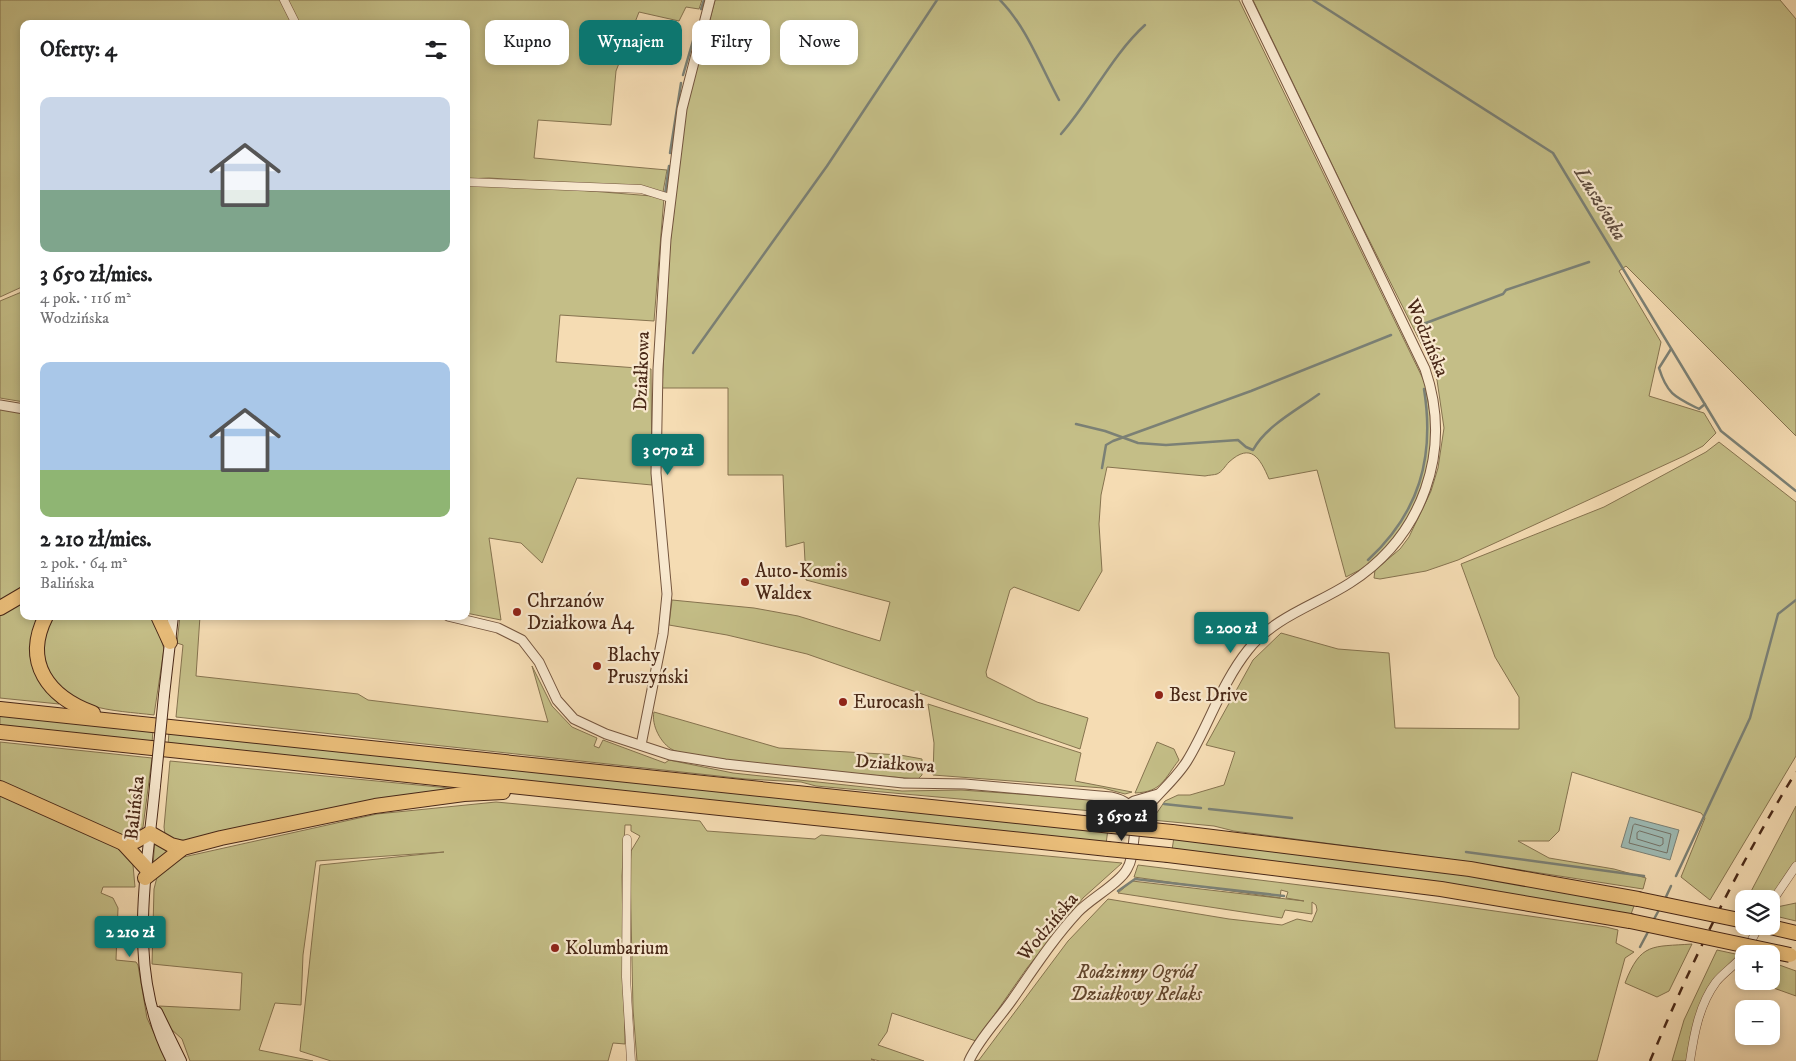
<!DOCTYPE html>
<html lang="pl">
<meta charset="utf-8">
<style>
:root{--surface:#fff;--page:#f6f6f6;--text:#202124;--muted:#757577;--accent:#0f766e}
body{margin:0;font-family:"IM FELL DW Pica",serif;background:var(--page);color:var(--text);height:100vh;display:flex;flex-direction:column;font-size:19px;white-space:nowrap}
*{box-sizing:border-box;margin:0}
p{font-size:16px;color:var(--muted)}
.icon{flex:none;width:28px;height:28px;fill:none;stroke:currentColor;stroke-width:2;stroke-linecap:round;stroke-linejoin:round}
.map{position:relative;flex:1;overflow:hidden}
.details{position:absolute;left:20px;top:20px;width:450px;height:600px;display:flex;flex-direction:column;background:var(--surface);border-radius:10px;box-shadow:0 2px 8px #0003}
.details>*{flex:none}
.guide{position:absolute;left:485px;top:20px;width:475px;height:45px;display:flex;gap:10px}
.controls{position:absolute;left:1735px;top:890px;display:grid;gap:10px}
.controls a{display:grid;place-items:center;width:45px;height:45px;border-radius:10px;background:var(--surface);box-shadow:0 2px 8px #0003;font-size:25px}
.price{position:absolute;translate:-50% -42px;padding:0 11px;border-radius:5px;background:var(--accent);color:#fff;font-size:16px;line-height:32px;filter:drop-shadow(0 1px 2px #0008)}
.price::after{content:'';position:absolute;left:50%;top:30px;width:15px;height:11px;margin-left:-8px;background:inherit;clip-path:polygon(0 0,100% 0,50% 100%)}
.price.active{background:#222;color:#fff}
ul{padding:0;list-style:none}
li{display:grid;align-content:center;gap:10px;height:265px;padding:0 20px}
li span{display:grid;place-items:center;height:155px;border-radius:10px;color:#555}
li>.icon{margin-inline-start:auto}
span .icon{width:90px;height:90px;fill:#fffc;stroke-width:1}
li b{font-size:21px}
h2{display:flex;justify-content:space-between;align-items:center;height:60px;padding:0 20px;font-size:21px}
.chip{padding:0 18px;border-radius:10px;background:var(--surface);box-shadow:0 2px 8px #0003;font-size:18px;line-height:45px}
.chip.active{background:var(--accent);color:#fff}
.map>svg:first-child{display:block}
</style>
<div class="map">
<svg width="1796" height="1061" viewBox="0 0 1796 1061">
<rect width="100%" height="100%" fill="#f5dcb3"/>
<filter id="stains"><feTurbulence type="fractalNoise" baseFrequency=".004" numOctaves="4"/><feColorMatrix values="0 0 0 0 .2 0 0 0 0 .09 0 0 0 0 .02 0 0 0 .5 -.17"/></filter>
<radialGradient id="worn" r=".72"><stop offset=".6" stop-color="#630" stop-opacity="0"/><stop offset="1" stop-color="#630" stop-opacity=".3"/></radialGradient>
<g fill="#c4be87" stroke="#86734f">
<polygon points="0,0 702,0 699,9 686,7 679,21 639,12 616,71 611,125 538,120 534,158 667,170 663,192 640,187 489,178 466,179 466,24 24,24 24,286 0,297"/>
<path d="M715,0h524l186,383c3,20 8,41 7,61 -3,45 -27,88 -59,117 -7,7 -18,11 -27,16l-29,-107 -48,9c-9,-21 -18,-37 -40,-17 -4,4 -7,10 -12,12 -3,1 -8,1 -12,2l-98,-9 -6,28 -2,29 3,47 -23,40 -65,-24 -4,3 -24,82 1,5 50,25 51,16 -8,31 -273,-95 -80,-19 -58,-10 3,-25 82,8 44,8 82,25 10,-39 -84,-22 -2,-38 -18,5 -3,-72h-55v-87h-66l8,-144 16,-135z"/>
<polygon points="1253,0 1780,0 1796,19 1796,436 1626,266 1619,271 1661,342 1649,396 1704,413 1716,433 1703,446 1684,456 1458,560 1426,571 1380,579 1374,578 1375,570 1400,549 1409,537 1431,491 1438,468 1444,428 1437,380 1426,353 1354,210"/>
<polygon points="466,184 517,185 664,197 654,321 560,315 556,362 651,369 652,485 577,478 542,563 521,543 489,538 501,620 466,613"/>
<polygon points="24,291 24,402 0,398 0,301"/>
<polygon points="0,409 24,413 24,586 0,600"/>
<polygon points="1719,442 1796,502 1796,756 1710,900 1681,877 1705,818 1701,813 1572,772 1559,831 1549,841 1518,841 1549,858 1614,869 1646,878 1643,889 1469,862 1234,831 1214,826 1152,820 1165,801 1178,795 1190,795 1224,785 1235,752 1206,745 1253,660 1281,633 1338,649 1389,653 1395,728 1519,729 1519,697 1495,657 1461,564 1604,507 1706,452"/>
<polygon points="24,601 24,616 39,616 42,684 59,704 0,698 0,616"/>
<path d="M52,616h102l10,33 -10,66c-40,-5 -94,-4 -108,-51 -5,-16 -3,-33 6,-48z"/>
<polygon points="180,616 200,616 196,676 358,694 368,700 548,722 532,666 552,706 572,727 597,738 594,746 599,748 603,740 665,763 669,760 733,773 902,791 961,790 1090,799 1115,803 1126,809 1130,817 1103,812 816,786 801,782 746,779 176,717 183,645 177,643"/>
<polygon points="928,704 1081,753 1075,781 1132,792 1125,794 1103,788 933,775 934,743"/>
<path d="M654,712l125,36 121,7 22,4v16l-4,4 -14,-1c-63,-6 -127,-10 -190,-20 -12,-3 -29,-3 -41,-8 -12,-6 -22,-25 -19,-38z"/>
<polygon points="0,714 153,730 152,743 0,726"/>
<polygon points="169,732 1108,829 1106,844 168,745"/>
<polygon points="0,742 152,758 143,827 130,836 121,838 0,785"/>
<path d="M1157,742l17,7 5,11c-15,19 -17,32 -44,33z"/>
<polygon points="170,761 459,789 193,841 176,840 165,835 164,827"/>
<polygon points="0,795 120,847 133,865 135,887 103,887 101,893 113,898 118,908 116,960 136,962 138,965 147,1018 167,1061 0,1061"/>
<polygon points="496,802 700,821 707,831 815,839 821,835 1122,863 1083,898 1027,968 976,1041 892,1013 887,1032 878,1045 924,1061 880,1061 871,1059 875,1061 637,1061 633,1009 630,868 631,851 640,836 631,831 631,825 625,825 622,876 625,1044 613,1043 608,1061 331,1061 300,1051 320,865 444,852 316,861 303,955 301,1005 275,1003 259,1050 313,1061 190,1061 182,1039 171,1029 159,1006 240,1010 242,973 152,964 154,889 157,877 179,858 377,814"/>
<polygon points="1796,806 1796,863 1771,899 1747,899"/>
<polygon points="1174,837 1483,877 1635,903 1630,917 1172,850"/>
<polygon points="155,838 172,850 153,866"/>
<polygon points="1138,865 1397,897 1606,927 1618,930 1616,943 1634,952 1625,958 1597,1061 975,1061 979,1060 1068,941 1108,899 1229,919 1282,925 1297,919 1312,922 1317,910 1316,905 1312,902 1312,914 1285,910 1282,918 1118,893 1132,881 1304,901 1286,898 1288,892 1281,890 1280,898 1134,877"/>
<polygon points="1796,903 1796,921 1771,915 1772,908"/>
<path d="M1692,944l-23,47 -12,6 -32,-14c16,-41 27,-36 67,-39z"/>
<polygon points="1717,950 1740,955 1715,979 1689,1061 1672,1061 1684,1020"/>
<polygon points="1771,962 1796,971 1796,996 1754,981 1771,981"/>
</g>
<polygon fill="#9dbab4" stroke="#7b8075" points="1630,817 1679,830 1670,860 1621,847"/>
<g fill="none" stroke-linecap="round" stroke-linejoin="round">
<g stroke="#737166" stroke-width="1">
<polygon points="1635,824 1671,834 1667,853 1629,843 1633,826"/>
<polygon points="1640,831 1663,838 1663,844 1660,846 1637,839 1637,833"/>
</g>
<g stroke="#7b8075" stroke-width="2.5">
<path d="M1000,0c26,26 41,67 59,100"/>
<polyline points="1313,0 1553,153 1721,431 1796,491"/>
<polyline points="701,9 704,0"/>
<polyline points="683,75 697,27"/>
<path d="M1061,134c30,-34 51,-79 84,-109"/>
<polyline points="670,153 681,83"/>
<polyline points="665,194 669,166"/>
<polyline points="1418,326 1503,294 1506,290 1589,262"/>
<path d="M1671,349l-12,19c8,26 16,29 40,41l6,-5"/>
<polyline points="693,353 827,166 937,0"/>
<path d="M1076,424l29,7 33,12 28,2 72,-5 8,7 7,3c13,-24 44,-40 66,-56"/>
<polyline points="1102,468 1106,445 1113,441 1251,391 1391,335"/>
<path d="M1368,560c51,-47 67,-102 56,-171"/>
<polyline points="1164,804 1201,808"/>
<polyline points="1209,809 1292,818"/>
<polyline points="1466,852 1644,876"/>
<polyline points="1676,876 1750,718 1778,614 1796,600"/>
<polyline points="1118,891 1135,879 1284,896"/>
<polyline points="1665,899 1671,886"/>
<polyline points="1653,921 1660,908"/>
<polyline points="1640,947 1649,930"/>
</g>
<g stroke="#74553e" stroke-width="9">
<g id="minor">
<polyline points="284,0 296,24"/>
<polyline points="466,182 641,189 670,198"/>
<polyline points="627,839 626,977 631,1061"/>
<polyline points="1771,903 1796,866"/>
<polyline points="1747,949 1759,926"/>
<path d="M1690,1061c4,-27 9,-56 26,-79 8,-10 20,-17 28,-28"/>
</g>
</g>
<g stroke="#74553e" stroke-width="11">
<g id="tertiary">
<polyline points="0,405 24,409"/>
<path d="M448,616l50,12 24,12 17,22 18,38 17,19 32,15 64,21 55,9 178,19 62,1 146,13c15,3 21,9 27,23"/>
<polyline points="641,745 663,634 667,594 656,473 658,369 666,239 682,109 710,0"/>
<polyline points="1129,804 1134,801 1158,794"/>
<path d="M969,1061c10,-22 29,-41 43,-61 21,-30 41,-61 66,-88 12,-13 42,-29 49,-43 9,-14 4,-36 12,-51 12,-19 35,-36 48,-57 22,-36 34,-77 61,-111 27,-34 68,-45 102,-67 73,-47 103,-132 75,-214l-178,-369"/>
</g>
</g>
<g stroke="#492817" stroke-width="12">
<g id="secondary">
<polyline points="164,695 173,616"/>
<path d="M155,786c-9,94 -29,187 17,275"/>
<polyline points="157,1012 181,1061"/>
</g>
</g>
<g stroke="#492817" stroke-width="16">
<g id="motorway">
<polyline points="0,608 24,594"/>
<path d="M46,616c-24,47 3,81 47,97"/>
<polyline points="158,616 170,642"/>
<polyline points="0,709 1112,826"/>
<polyline points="0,732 1108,849"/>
<polyline points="0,788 123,843 146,868"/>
<polyline points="1172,832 1470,869 1638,899"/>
<polyline points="123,843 136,841 150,833 171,845 183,848"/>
<polyline points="1168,855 1441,889 1630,921"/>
<polyline points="145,878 183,848 221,838 375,806 464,794 503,792"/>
<polyline points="1766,926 1796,933"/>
</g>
</g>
<use href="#minor" stroke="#f8e8ce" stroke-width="8"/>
<use href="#tertiary" stroke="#f8e8ce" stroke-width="9"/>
<use href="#secondary" stroke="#f8e8ce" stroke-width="10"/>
<use href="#motorway" stroke="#eabe7a" stroke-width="14"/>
<path stroke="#492817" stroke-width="2.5" stroke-dasharray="9 9" stroke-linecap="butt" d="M1650,1061c42,-100 89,-197 146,-289"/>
<g stroke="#492817" stroke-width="12" stroke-linecap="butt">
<polyline id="secondary-bridge" points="155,786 164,695"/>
</g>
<g stroke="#492817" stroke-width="16" stroke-linecap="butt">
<g id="motorway-bridge">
<polyline points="1112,826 1172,832"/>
<polyline points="1108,849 1168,855"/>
<polyline points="1638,899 1744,921"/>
<polyline points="1630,921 1790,955"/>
</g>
</g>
<use href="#secondary-bridge" stroke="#f8e8ce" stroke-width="10"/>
<use href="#motorway-bridge" stroke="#eabe7a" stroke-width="14"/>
</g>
<g fill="#8f2418" stroke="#f8e8ce" stroke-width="2">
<circle cx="745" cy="582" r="5"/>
<circle cx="517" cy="612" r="5"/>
<circle cx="597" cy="666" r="5"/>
<circle cx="1159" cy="695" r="5"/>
<circle cx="843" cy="702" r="5"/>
<circle cx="555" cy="948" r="5"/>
</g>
<g text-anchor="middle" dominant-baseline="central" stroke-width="4.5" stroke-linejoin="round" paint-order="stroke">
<g font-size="19" fill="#492817" stroke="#f8e8ce">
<text transform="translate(1427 338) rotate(67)">Wodzińska</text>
<text transform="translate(642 371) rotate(-88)">Działkowa</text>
<text transform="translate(895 764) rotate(4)">Działkowa</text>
<text transform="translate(135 808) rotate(-84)">Balińska</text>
<text transform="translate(1048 927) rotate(-50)">Wodzińska</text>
</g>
<g font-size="19" fill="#492817" stroke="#f8e8ce" text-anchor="start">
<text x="755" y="571">Auto-Komis<tspan x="755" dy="22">Waldex</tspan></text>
<text x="527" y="601">Chrzanów<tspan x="527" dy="22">Działkowa A4</tspan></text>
<text x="607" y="655">Blachy<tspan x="607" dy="22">Pruszyński</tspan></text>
<text x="1169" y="695">Best Drive</text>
<text x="853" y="702">Eurocash</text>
<text x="565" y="948">Kolumbarium</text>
</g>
<g font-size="19" font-style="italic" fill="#62462d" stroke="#f8e8ce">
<text x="1136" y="972">Rodzinny Ogród<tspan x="1136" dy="22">Działkowy Relaks</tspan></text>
</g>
<g font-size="20" font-style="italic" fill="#5e4c3e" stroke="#f8e8ce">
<text transform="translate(1600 204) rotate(59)">Luszówka</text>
</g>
</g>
<rect width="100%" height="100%" filter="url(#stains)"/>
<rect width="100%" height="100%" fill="url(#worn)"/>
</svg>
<div class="controls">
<a><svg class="icon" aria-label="layers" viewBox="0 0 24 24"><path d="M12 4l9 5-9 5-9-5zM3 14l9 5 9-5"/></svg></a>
<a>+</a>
<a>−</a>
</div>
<b class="price" style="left:668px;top:476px">3 070 zł</b>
<b class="price" style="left:1231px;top:654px">2 200 zł</b>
<b class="price active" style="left:1122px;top:842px">3 650 zł</b>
<b class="price" style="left:130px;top:958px">2 210 zł</b>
<div class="guide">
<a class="chip">Kupno</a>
<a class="chip active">Wynajem</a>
<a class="chip">Filtry</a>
<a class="chip">Nowe</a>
</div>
<section class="details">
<h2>Oferty: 4<svg class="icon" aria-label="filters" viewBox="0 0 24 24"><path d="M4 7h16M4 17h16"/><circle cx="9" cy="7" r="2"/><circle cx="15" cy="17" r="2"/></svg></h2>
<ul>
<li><span style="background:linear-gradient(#c9d6e8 60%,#7fa58c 0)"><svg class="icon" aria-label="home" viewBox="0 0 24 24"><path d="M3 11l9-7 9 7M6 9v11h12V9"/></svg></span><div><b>3 650 zł/mies.</b><p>4 pok. · 116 m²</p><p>Wodzińska</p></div></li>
<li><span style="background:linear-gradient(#a9c7e8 70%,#8fb573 0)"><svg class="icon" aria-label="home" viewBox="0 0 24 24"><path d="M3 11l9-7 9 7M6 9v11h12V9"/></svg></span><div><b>2 210 zł/mies.</b><p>2 pok. · 64 m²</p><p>Balińska</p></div></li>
</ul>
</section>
</div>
